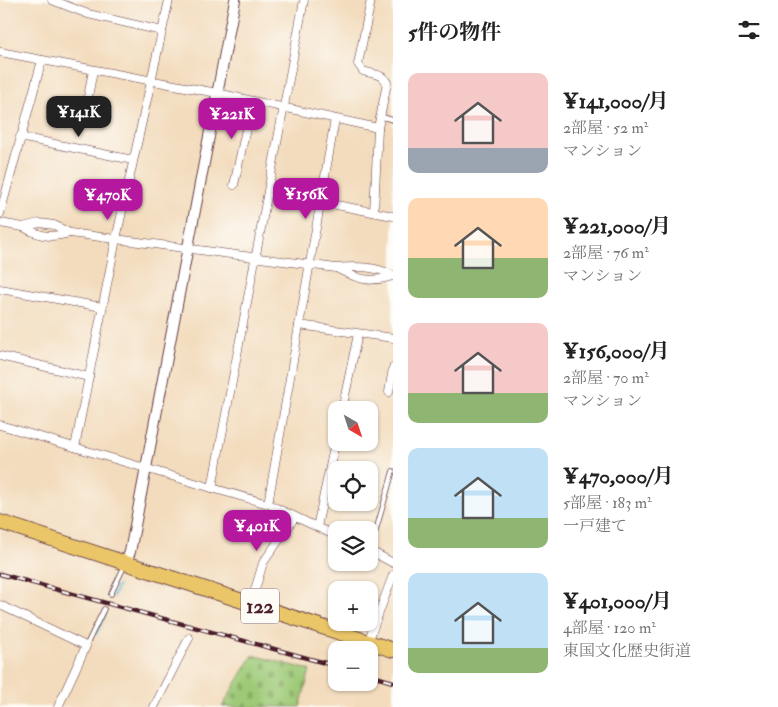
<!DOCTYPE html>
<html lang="ja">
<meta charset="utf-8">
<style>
:root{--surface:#fff;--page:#f2f2f2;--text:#222;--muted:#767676;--accent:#b5179e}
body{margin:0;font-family:"IM FELL Double Pica","Noto Serif JP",serif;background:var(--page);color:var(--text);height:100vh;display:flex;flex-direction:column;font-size:19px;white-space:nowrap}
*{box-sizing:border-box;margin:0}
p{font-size:16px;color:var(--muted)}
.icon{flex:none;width:28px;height:28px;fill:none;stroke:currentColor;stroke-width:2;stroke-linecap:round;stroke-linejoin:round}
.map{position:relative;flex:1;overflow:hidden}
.panel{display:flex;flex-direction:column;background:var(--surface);width:385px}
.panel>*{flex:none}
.needle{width:32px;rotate:141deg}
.fabs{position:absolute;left:328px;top:401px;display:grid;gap:10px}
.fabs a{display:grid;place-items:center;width:50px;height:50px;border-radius:10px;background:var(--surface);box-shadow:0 1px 4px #0004;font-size:25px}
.price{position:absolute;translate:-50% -42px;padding:0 11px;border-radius:10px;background:var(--accent);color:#fff;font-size:16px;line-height:32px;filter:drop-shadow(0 1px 2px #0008)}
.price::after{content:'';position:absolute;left:50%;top:30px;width:15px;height:11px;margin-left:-8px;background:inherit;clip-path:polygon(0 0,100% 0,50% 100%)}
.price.selected{background:#222;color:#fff}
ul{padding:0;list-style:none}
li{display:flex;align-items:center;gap:15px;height:125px;padding:0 15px}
li span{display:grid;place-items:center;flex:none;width:140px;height:100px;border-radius:10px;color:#555}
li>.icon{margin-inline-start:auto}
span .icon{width:60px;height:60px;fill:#fffc;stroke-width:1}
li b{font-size:21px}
h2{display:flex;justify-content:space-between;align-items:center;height:60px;padding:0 15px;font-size:21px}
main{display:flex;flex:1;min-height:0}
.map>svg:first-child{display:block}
</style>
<main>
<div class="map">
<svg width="393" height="707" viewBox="0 0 393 707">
<defs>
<pattern id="cemetery-stones" width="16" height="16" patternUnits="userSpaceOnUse" patternTransform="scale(1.25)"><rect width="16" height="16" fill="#9eca77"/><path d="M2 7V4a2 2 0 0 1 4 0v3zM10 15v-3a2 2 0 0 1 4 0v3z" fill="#8aad67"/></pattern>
</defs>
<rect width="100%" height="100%" fill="#fdfcf7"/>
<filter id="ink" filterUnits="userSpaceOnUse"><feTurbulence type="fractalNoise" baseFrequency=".02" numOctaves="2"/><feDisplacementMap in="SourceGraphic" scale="10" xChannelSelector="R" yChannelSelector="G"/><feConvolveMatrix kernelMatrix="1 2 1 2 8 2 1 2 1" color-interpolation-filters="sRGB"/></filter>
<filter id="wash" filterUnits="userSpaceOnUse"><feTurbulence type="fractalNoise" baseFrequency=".0096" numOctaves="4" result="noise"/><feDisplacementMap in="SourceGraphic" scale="20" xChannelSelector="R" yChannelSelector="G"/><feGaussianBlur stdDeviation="1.12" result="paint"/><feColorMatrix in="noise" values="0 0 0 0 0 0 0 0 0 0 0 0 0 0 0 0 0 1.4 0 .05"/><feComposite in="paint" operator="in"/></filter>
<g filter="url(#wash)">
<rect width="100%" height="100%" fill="#f3dcbd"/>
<polygon fill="url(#cemetery-stones)" stroke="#747451" points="253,655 310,670 300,707 222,707"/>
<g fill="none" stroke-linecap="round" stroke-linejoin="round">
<g stroke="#59c0d7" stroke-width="2.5">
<polyline points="113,596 118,586"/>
<polyline points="96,634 106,613"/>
</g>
</g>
</g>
<g filter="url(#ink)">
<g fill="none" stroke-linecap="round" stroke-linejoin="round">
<g stroke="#633b41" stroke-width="5.5">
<g id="service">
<polyline points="379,116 393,120"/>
<polyline points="370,551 393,471"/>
<polyline points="111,594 125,565"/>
<polyline points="86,646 104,609"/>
</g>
</g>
<g stroke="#633b41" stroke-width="9">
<g id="minor">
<polyline points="52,0 88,14 162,31"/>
<path d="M371,0l-13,64 5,7c9,3 21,3 24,12l-9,45 -4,84"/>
<polyline points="0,52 217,93 378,128"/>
<polyline points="84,119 93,70"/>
<polyline points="20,137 133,160"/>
<polyline points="234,185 252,101"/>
<polyline points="321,202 393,216"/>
<polyline points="0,214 42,60"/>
<path d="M0,223l23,4 16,-4 15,2 16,8 266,35c21,-2 38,-2 57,7"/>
<path d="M23,227c19,10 26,11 47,6"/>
<path d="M338,269c22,11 31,14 55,7"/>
<polyline points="0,289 102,307"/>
<polyline points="299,325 393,338"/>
<polyline points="0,356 89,377"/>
<polyline points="389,392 393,368"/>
<polyline points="342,410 358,334"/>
<polyline points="0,425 212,488 304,0"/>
<polyline points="75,447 116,239 169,0"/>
<polyline points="212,488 268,504 336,536"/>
<polyline points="268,504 335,119"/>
<polyline points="317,527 336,438"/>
<polyline points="369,550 393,563"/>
<polyline points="251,603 263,563 295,517"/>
<polyline points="0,605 86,646 58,707"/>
<polyline points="368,642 393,575"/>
<polyline points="154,707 189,638"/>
</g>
</g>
<g stroke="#633b41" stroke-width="12">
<polyline id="tertiary" points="126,562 130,552 235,0"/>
</g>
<g stroke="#633b41" stroke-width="16">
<polyline id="trunk" points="0,522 393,650"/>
</g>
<use href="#service" stroke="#fff" stroke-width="4"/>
<use href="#minor" stroke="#fff" stroke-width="8"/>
<use href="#tertiary" stroke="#fff" stroke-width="10"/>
<use href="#trunk" stroke="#ebc669" stroke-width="14"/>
<g stroke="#4a1f2b" stroke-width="4.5">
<g id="rail">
<polyline points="0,574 336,666"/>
<polyline points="369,675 393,682"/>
</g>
</g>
<use href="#rail" stroke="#fdfcf7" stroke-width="2.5" stroke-dasharray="8" stroke-linecap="butt"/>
</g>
</g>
<g text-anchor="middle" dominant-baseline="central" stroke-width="5" stroke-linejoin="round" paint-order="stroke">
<rect fill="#fdfcf7" stroke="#806168" stroke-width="1" x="241" y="588.5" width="38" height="35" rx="4"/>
<g font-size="20" font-weight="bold" fill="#4a1f2b">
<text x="260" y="606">122</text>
</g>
</g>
</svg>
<div class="fabs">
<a><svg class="needle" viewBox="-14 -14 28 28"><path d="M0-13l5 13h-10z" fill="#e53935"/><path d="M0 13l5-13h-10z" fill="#767676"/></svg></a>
<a><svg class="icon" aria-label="locate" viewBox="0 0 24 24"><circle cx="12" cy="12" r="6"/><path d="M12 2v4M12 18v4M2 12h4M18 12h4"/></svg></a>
<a><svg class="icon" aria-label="layers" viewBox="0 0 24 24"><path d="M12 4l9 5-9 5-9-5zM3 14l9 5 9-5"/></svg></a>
<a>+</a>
<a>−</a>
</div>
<b class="price selected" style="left:79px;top:138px">¥141K</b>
<b class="price" style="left:232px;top:140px">¥221K</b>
<b class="price" style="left:306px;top:220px">¥156K</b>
<b class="price" style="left:108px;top:221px">¥470K</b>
<b class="price" style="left:257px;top:552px">¥401K</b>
</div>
<section class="panel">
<h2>5件の物件<svg class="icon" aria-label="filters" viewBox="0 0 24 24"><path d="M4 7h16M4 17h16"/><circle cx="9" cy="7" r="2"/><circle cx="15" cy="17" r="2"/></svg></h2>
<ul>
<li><span style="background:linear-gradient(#f6c9c9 75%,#9aa5b1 0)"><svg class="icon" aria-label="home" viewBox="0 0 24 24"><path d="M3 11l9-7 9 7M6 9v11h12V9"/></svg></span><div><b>¥141,000/月</b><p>2部屋 · 52 m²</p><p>マンション</p></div></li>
<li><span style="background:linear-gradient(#ffd9b3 60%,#8fb573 0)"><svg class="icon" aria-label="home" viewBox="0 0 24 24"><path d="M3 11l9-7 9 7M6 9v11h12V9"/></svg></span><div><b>¥221,000/月</b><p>2部屋 · 76 m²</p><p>マンション</p></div></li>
<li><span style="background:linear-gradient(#f6c9c9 70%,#8fb573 0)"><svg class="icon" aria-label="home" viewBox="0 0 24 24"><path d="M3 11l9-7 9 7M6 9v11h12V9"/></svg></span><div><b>¥156,000/月</b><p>2部屋 · 70 m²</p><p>マンション</p></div></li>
<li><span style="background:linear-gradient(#bfe0f5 70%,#8fb573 0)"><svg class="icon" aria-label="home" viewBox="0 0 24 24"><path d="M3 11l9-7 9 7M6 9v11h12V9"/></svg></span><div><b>¥470,000/月</b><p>5部屋 · 183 m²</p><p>一戸建て</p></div></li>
<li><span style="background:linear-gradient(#bfe0f5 75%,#8fb573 0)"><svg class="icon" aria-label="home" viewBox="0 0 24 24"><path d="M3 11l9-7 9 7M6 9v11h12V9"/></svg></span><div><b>¥401,000/月</b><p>4部屋 · 120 m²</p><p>東国文化歴史街道</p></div></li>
</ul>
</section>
</main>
